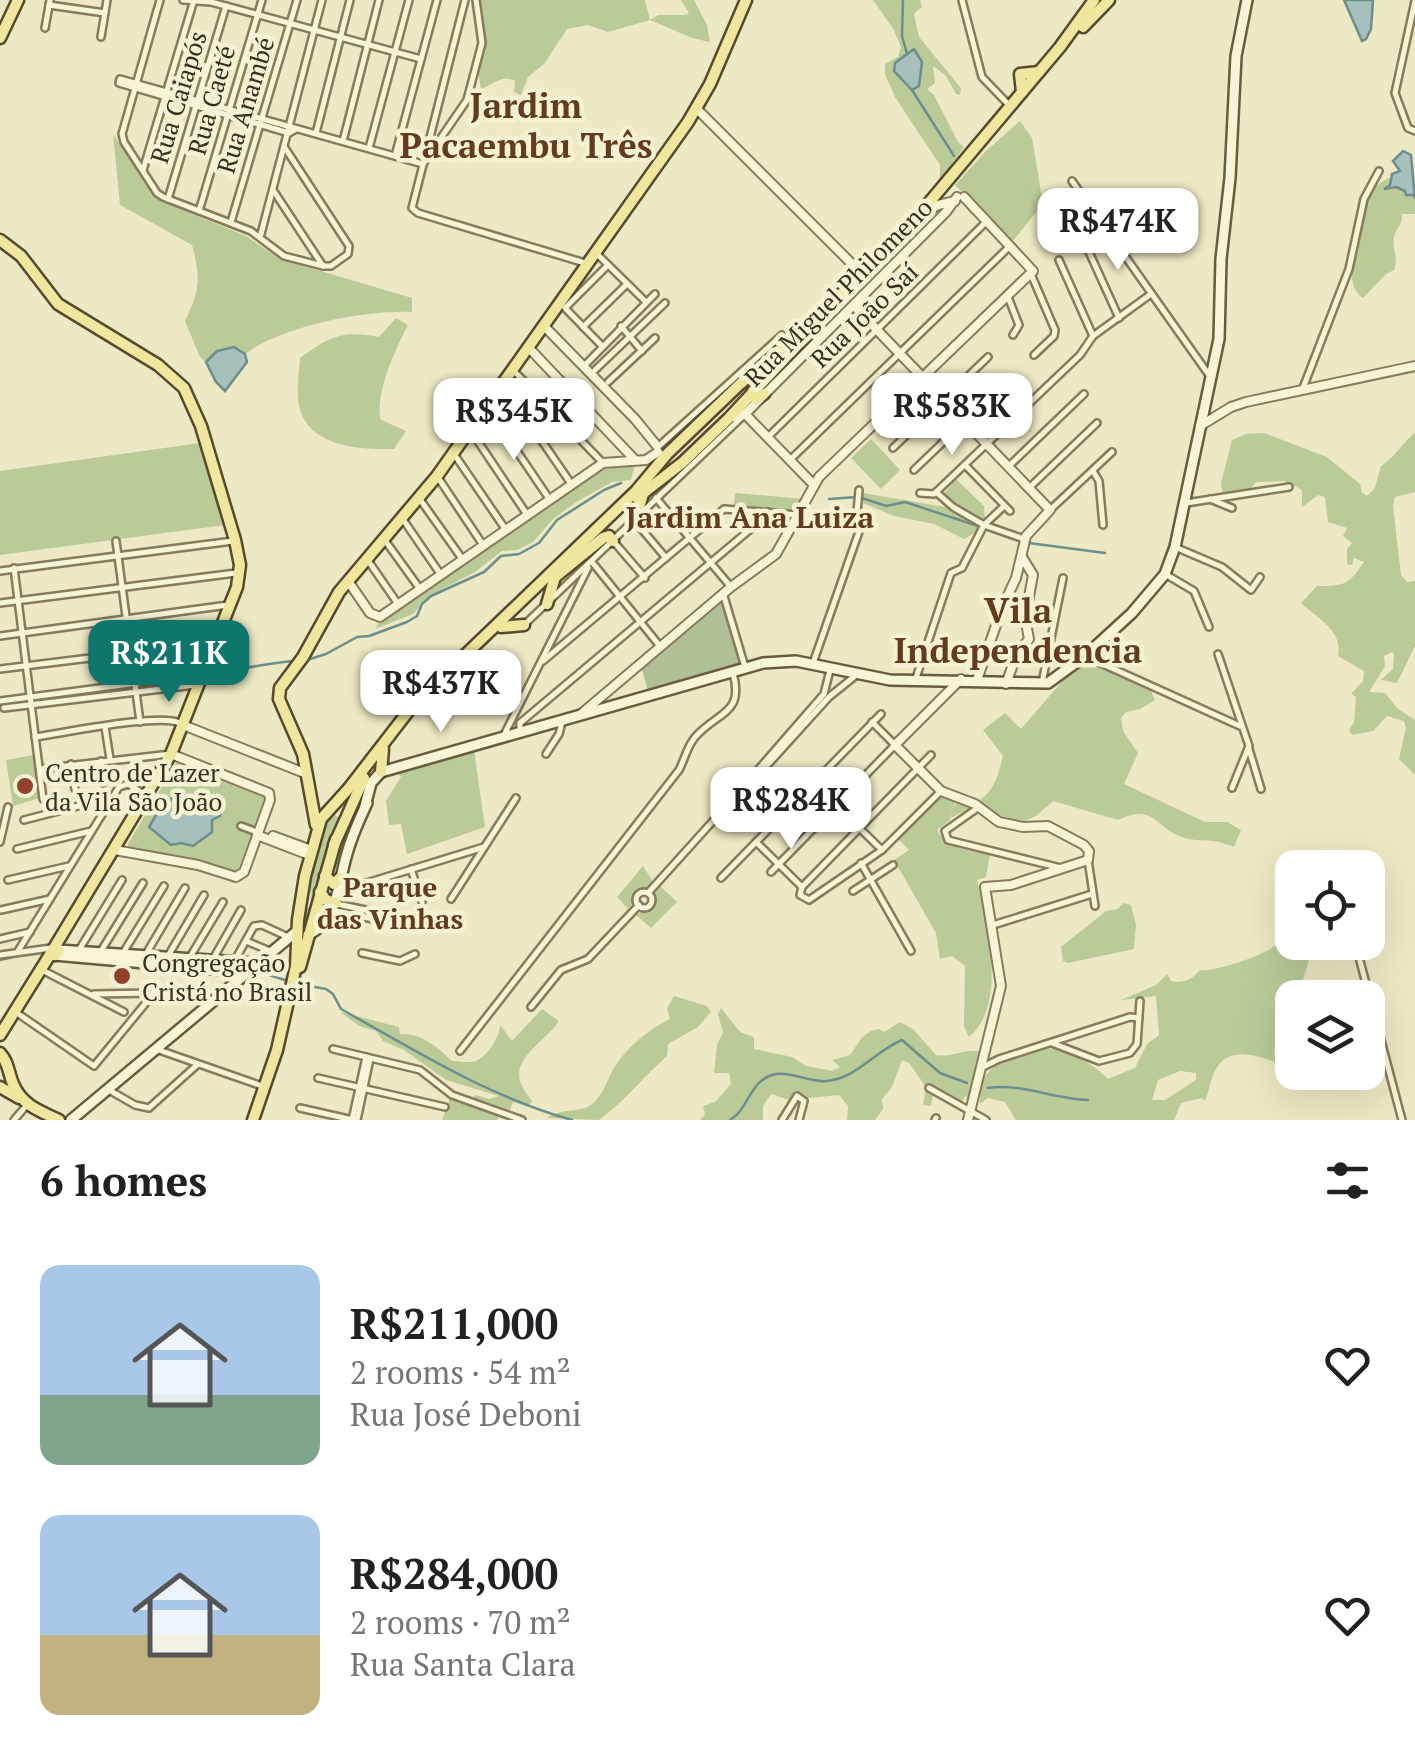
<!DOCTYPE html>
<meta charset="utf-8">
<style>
:root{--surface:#fff;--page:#f6f6f6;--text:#202124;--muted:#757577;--accent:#0f766e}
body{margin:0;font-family:"PT Serif",serif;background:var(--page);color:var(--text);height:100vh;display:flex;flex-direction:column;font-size:38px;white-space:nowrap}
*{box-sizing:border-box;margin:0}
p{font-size:32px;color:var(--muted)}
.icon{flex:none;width:55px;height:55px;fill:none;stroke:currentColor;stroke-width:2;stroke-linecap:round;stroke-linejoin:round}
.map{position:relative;height:1120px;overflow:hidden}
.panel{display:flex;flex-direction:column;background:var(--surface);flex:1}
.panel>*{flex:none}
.buttons{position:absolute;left:1275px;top:850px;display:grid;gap:20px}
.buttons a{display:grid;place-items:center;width:110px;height:110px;border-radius:20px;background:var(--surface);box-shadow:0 10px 40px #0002;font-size:50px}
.price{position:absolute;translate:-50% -85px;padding:0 22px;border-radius:20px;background:#fff;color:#222;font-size:32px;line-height:65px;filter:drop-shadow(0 2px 5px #0008)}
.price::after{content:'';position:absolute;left:50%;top:60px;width:30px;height:22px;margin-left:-15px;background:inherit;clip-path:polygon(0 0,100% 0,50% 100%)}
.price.current{background:var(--accent);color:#fff}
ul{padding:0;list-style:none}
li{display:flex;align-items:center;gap:30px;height:250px;padding:0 40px}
li span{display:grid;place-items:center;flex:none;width:280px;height:200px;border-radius:20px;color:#555}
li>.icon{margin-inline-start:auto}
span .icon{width:120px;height:120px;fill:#fffc;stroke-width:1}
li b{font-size:42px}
h2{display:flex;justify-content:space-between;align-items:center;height:120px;padding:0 40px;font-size:42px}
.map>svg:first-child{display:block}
</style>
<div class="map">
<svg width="1415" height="1120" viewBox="0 0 1415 1120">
<rect width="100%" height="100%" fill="#ede9c4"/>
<g fill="#bacb98" fill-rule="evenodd">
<path d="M478,0h167l5,20 8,-5h27l4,-2 -8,-13h13l13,25 3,17 -18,-4 -42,-18 -42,12 -20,-7 -21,4 -23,35 -16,13 -7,18 -7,-3 1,-11c-14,-7 -22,4 -34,8l-3,-18 4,-53z"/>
<polygon points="873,0 920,0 922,7 914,14 919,37 961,88 960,95 956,94 946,76 933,66 935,83 927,89 934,95 958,142 964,147 940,180 940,165 895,97 885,74 885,64 898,57 901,47 894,30"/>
<polygon points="1020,121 1032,138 1043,204 1012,242 955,185 986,151"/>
<path d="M113,134l43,65 90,37 34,23 132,39v14c-48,-2 -129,14 -167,42l-5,-5 -28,6 -6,7 -6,-5 -15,-36c15,-31 16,-42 7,-76l-72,-40z"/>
<path d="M1388,178l27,15v21h-13c1,11 -6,13 -8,23 -2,13 5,21 0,33l-8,4 -23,24c-26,-16 -1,-80 4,-106z"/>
<path d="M396,318l12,7c-12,23 -34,70 -27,95l25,11 -12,18c-34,1 -86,-2 -95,-43 -3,-15 0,-33 1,-48 30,-22 43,-28 79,-21z"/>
<path d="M1415,432v60l-20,5 -2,9 8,69 6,7 8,-1v65l-18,37 -16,-3 12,-11 1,-15 -2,-2 -8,4 1,10 -16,26 16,1 12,15 18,12v55l-16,-16 7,-31 -2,-7 -17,-5 -14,15 -21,4 -3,-5 5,-8 2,-25 -5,-3 12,-13 1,-10 -26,-15c5,-26 -20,-37 -37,-53l16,-17c28,0 31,-1 47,-24l-10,-4 -2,7 -5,-1v-15l5,-6 -9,-7 4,-8 -19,-6 -3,-25 -7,-2 -16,12v-17l-17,-9 -29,1 -13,15 -20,-2 -2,-12 11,-43 14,-6 18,-1 63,24 33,27 2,9 5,3 8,-8 6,-22c15,-10 20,-21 34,-34z"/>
<polygon points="871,439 900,470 881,489 851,458"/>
<polygon points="200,443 225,525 0,555 0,471"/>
<polygon points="608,465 635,465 631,480 612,482 578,501 553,519 533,542 517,550 502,551 475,572 431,595 413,614 375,629 379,622"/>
<polygon points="956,479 984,506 985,520 961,510 944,493"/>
<polygon points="735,493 805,499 796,511 734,505"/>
<polygon points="863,493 945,507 979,526 976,532 964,539 934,524 894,516 863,503"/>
<path d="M1086,659l65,32 4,9 -15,9 -14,3 -5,6 2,13 15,22 -14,31 81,38h22l14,8 -7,17c-23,-10 -30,-4 -49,-9 -31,-9 -29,-36 -67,-18l-65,-19 -17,15 -16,7 -29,-9 -13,-13c17,-10 20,-26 25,-45l-20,-26 22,-17 16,16 44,-51z"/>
<polygon points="474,750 485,827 407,854 401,824 389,825 386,801 401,777 396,771"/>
<polygon points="34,755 40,798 13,806 6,760"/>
<polygon points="177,761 265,797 236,875 128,850 128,844"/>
<path d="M939,796l17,6 -6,9 7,-8 13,5 -19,10 -1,-5v7l-13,10c9,20 34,20 53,25l-4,22 -9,3c10,44 31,124 -8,157l-5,-11 1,-60 -13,-10 -12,3 -4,-26 -42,-73 15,-10 -11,-11z"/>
<path d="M331,813l7,4 -4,15 -28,95 -5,2v-17l9,-6c2,-13 0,-19 0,-32 -1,-13 13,-50 21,-61z"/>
<polygon points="643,866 654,883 640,891 628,909 617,897"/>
<polygon points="660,886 677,902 651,928 636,915 655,906 655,892"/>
<polygon points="1124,903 1131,905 1136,925 1134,949 1068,963 1063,961 1061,947 1106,911 1117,909"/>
<path d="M1292,934v8l18,1 -2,21 -10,30 -12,13 -12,47 4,4 7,-7 7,-26v44c-21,-8 -60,-29 -76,0 -5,9 -7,22 -11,32l-3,-3 -21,5 -7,17h-158l-11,-18 -17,-4 -8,6c0,-10 1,-23 7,-30 11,-14 48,-29 66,-25 21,4 40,15 55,30l27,-11 12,-24 12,-9 -3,-39 -35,4 35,-15 11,-11 4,7c11,3 22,-2 29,-11 11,3 66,-15 74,-24l14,1zM1180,1071l16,2v7l-31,20h-13l6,-20z"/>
<path d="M674,996l33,10 4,6 -13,15 -30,17 -1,12c-24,21 -42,45 -68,64l-52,-2c13,-10 32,-5 44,-13 13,-10 16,-27 25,-40 13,-20 34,-36 54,-46l-3,-10z"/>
<path d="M721,1008l19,24 14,5v12l38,8 14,9 27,5 7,-4 -8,-7 18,-5c9,-12 13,-24 29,-26l5,3 16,-10 13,7 23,26c18,3 29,-8 46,-3l-13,46 -4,-2 -5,8 -27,-8 -2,10 -8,-1 3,-18 -17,-24 -7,-3 -10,27 -10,12 1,10 -8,11h-28l1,-14 -9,-11 -50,5 -18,-6 -8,12v14h-63l5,-5 -2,-9 12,-4 16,-18 -2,-11h-15l3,-28 6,-13 -5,-18z"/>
<path d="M542,1009l17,12c-11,18 -46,36 -39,60 2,8 9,14 12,21l-5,4 -14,-4 -3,8 -4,1 -33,-14 3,-2 13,4 10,-3 -53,-16 -42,-30 -21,-9 -7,-10 -17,-5 -19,-14 59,15 1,7c22,-1 37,13 52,27 8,0 19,3 26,-1 11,-6 22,-24 22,-35l12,16z"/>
<polygon points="450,1098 500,1113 497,1120 442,1120"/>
</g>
<polygon fill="#b2c097" points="723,599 741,665 648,691 641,666"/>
<g fill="#a6c0be" stroke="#6d8e8d" stroke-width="2.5">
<polygon points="1344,0 1373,0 1371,29 1366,39 1362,41"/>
<polygon points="914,49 922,62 919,86 912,90 894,71 895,63"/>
<polygon points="1403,151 1411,155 1415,198 1413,195 1406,195 1405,191 1396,187 1384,189 1390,185 1392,174 1400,171 1393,161"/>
<polygon points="234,347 245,354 247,362 225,391 216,382 206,362 217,351"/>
<path d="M178,793c14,30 22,12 44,16l-2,7 -8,4v12l-19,14 -12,-3 -10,2 -22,-18 10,-17z"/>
</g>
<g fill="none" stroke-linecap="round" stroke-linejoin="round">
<g stroke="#6d8e8d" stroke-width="2.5">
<polyline points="903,0 902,36 907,54"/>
<polyline points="912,90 954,156"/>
<polyline points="862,498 886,506 905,502 1011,537"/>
<polyline points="829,499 856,497"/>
<polyline points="1029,543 1105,553"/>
<polyline points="307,660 326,654 357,637 369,636 407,622 417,616 422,604 431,596 484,572 501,556 519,554 539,543 557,520 604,490 621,483"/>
<path d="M209,675c29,-5 56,-12 85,-14"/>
<polyline points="137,686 184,680"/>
<polyline points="37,699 131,687"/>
<polyline points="0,704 25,700"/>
<polyline points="0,960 31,953"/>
<polyline points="253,970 288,981"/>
<path d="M298,984l28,5 7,5 8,15c77,43 146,87 231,111"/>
<path d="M988,1088c33,-5 66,11 100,12"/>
<path d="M730,1120c18,-10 20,-39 42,-45 18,-5 37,8 55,6 30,-3 48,-30 75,-41l38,33 27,10"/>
</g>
<g stroke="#877b5b" stroke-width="10">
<g id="minor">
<polyline points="160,0 122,134 124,142 157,193 163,197 251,231 284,256 323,266 331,266 348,254 349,246 285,148"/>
<polyline points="183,0 211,2 421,59"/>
<polyline points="465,0 412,208 418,213 585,263"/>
<polyline points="962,0 982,77 1010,106"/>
<polyline points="1415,1 1395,93 1408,128 1415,131"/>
<polyline points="49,5 105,13"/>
<polyline points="45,28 50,0"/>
<polyline points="101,37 107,0"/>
<polyline points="296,129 289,133 119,83 120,79 423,164 467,100 482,43 476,0"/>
<polyline points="316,133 350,0"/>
<polyline points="343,141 379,0"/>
<polyline points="369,148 409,0"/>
<polyline points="395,156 437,0"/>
<polyline points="143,170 194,0"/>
<polyline points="1072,181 1209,375"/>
<polyline points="273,190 323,266"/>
<polyline points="168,199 226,6"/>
<polyline points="199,211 262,0"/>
<polyline points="231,222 297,0"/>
<polyline points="261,234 322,0"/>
<polyline points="1085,243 1119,318"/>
<polyline points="596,253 646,302"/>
<polyline points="1059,260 1093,336"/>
<polyline points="1031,274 1055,330 1054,336 1034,355"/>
<polyline points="1008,297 1019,325 1013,335"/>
<polyline points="565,308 608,265"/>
<polyline points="566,309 602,346"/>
<polyline points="621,326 642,351"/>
<polyline points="583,327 627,284"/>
<polyline points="584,366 655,294"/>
<polyline points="513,370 603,463"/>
<polyline points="595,370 665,303"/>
<polyline points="608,382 655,338"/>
<polyline points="503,384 572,485"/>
<polyline points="1303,388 1349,269 1364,199 1379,171"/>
<polyline points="487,407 550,500"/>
<polyline points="471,431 528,516"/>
<polyline points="769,436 987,221"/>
<polyline points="659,446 782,335"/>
<polyline points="893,448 988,357"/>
<polyline points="454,454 506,530"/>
<polyline points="791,459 1009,247"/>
<polyline points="965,465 1010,511"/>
<polyline points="1009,466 1084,394"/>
<polyline points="914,470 1010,378"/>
<polyline points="1093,471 1099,481 1103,525"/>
<polyline points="437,476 483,545"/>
<polyline points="1029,488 1097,423"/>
<polyline points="936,492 953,507 984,525 1024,539"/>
<polyline points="920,493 934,494 1080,355 1093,336 1151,294"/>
<polyline points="419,498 463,560"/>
<polyline points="656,498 731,587"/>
<polyline points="1210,499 1232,508"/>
<polyline points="1186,503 1289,487"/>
<polyline points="1050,510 1112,452"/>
<polyline points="402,518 441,575"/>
<polyline points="634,520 666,558"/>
<polyline points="384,539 420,589"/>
<polyline points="116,541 140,722"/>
<polyline points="614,542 645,578"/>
<polyline points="1175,547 1222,567 1251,590 1260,577"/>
<polyline points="367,559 398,604"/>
<polyline points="592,562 659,645"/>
<polyline points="14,568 43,799"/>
<polyline points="0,571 233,541"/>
<polyline points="1165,574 1194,591 1209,627"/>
<polyline points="723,593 745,667"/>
<polyline points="0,603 236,573"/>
<polyline points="524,625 743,416"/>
<polyline points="0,636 228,605"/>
<polyline points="1218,654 1249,746 1232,788"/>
<polyline points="1085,656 1242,727"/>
<polyline points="543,661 724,509 798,515"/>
<polyline points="813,663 861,526 857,512 859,490"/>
<polyline points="0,669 212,643"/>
<polyline points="916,678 951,573 962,568 984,525 1004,506"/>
<polyline points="1042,683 1063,578"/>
<polyline points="0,701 199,675"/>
<polyline points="4,708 195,685"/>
<polyline points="105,727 110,759"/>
<polyline points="520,732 520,723 765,517 768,512"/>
<path d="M35,737c29,-4 124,-24 145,-14"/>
<polyline points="503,737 588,568"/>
<polyline points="1249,749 1261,789"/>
<polyline points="546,754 559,734 562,722"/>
<polyline points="931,755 802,887 800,895 809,900 882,850 941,791"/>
<polyline points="101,761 103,783"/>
<polyline points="71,764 75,789"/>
<polyline points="40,769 171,754"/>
<circle cx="747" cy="786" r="8"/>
<polyline points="750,779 824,694 830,670"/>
<polyline points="753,781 829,697 855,676"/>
<polyline points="813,783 882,850"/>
<polyline points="979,807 945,831 948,840 1061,868"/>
<polyline points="24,820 109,798"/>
<polyline points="241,826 257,832"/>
<polyline points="0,842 8,807"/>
<polyline points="756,842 802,887"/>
<polyline points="17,849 91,831"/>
<polyline points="1088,860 1095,906"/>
<polyline points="861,863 911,951"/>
<polyline points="411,869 422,902"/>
<polyline points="771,872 895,745 872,722"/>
<polyline points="721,878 881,714"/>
<polyline points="8,880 69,866"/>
<polyline points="339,886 347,889 484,847"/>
<polyline points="853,891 893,865"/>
<circle cx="644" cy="900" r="8"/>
<polyline points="648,893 740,791"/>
<polyline points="451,899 516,798"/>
<polyline points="337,904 408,919"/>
<polyline points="1,910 50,899"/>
<polyline points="332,910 405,926"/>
<polyline points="993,925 1092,894"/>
<polyline points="0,939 30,932"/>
<polyline points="246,941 270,951"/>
<polyline points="1355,942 1402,1120"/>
<polyline points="79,950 122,880"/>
<polyline points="18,951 119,787 128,784 145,795"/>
<polyline points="101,951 143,883"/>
<polyline points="123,953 164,886"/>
<polyline points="362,953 400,961 415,954"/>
<polyline points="146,954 185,888"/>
<polyline points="0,955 51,948"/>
<polyline points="168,956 204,895"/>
<polyline points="190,957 223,902"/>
<polyline points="213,959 241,910"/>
<polyline points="235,960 254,926 262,925 288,937"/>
<polyline points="42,970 124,1012"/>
<polyline points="94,994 153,993"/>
<polyline points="531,1007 561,970 588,959 639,905"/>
<polyline points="17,1013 94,1066 154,993"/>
<polyline points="1052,1043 1099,1061 1130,1053 1137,1044 1140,1001"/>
<polyline points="156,1049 262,1086"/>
<polyline points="333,1049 420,1070 452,1095 522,1120"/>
<path d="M460,1051l219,-281c6,-11 8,-25 18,-35 23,-24 47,-22 36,-62"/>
<polyline points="983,1067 999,1059 1130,1017 1139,1018"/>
<polyline points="318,1078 445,1107"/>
<polyline points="929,1088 986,1120"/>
<polyline points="109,1090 135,1105 149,1108 198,1064"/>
<polyline points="300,1108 353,1120"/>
<polyline points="14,1120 27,1105"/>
<polyline points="352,1120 366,1057"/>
<polyline points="357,1120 370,1059"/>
<polyline points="782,1120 797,1096 804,1101 799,1120"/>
<polyline points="935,1120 936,1118"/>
</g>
</g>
<g stroke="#877b5b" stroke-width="12">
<g id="tertiary">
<polyline points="697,109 862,274"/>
<polyline points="927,212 938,205 955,201"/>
<polyline points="855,307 1050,510 1026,536 1016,578 1002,608 977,680"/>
<polyline points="544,326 635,419 657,446"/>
<polyline points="529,348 635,460"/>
<polyline points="745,414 814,485"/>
<polyline points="733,417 745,414 946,212 957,197"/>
<polyline points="1200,426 1231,407 1246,402 1415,366"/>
<polyline points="348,581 370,613 380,617 603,463 646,460 658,452"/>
<polyline points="961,679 895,745 941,791 975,804 999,822 1023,827 1048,826 1084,845 1089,851 1088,860 1011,885 985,887 1001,986 968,1120"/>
<polyline points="1006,684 1016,656 1029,639 1025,618 1033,575 1022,557"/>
<polyline points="581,714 731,587 776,554 819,477 1033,271 964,197"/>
<polyline points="183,725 307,774"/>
<polyline points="257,835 309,855"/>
<polyline points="273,836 311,850"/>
<polyline points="115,850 198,865 236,877 244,872 270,800 269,793 171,754"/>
</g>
</g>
<g stroke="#695c3e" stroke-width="14">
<g id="secondary">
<polyline points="365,806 371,783 381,772 763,663 796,661 890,680 1048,683 1085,656 1132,613 1165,574 1175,547 1219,339 1221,259 1230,178 1236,56 1247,0"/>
<path d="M308,935c30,-15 30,-50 38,-78 5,-19 13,-37 21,-54"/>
<polyline points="58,950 257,963"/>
<polyline points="54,955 236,971 244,974"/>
<polyline points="71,1120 297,931"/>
</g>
</g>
<g stroke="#55492f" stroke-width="15">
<g id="primary">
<polyline points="1083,27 1109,0"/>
<polyline points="0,38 18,0"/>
<polyline points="1022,92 1020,74 1039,72"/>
<polyline points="0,240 21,256 58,304 158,365 184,388 201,426 235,540 240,565 237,587 171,754 54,948 58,951 55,955 51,953 54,948"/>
<polyline points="753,391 756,399 764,394"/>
<polyline points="637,498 682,463 729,418 815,326"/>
<polyline points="636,517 643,494"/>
<polyline points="547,604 555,577 603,538 609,536 613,541"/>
<polyline points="501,627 524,625"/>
<polyline points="381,772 383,749"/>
<polyline points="316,825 303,754 279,699 280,688 303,657 339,592 437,476 688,122 710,84 746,0"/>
<polyline points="334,845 364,778"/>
<polyline points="325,876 334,884 340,878"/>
<polyline points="320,892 326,900 336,903"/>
<polyline points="300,967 336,839"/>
<polyline points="0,1035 51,953"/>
<path d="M0,1053c9,10 8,19 13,31 9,21 26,27 46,36"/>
<polyline points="0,1087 19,1098"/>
<polyline points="253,1120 277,1050 296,966 298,920 305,876 321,819 349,788 414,704 636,491 667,454 740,384 825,310 906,230 1060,47 1094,0"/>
</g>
</g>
<use href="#minor" stroke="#f8f5d7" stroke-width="5"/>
<use href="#tertiary" stroke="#f8f5d7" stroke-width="8"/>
<use href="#secondary" stroke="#f8f5d7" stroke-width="9"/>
<use href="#primary" stroke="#efe79d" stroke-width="10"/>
</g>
<g fill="#94412c" stroke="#f4f2d3" stroke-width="4">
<circle cx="25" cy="786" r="10"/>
<circle cx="122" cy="976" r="10"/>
</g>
<g text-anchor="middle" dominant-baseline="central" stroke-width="9" stroke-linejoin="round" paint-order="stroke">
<g font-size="25" fill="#37301e" stroke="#f4f2d3">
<text transform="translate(178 97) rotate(-73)">Rua Caiapós</text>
<text transform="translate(211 100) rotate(-74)">Rua Caeté</text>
<text transform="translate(245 105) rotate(-73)">Rua Anambé</text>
<text transform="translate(838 292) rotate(-45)">Rua Miguel Philomeno</text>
<text transform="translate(864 315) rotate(-44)">Rua João Saí</text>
</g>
<g font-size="25" fill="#37301e" stroke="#f4f2d3" text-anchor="start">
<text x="45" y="772">Centro de Lazer<tspan x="45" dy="29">da Vila São João</tspan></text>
<text x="142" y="962">Congregação<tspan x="142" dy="29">Cristá no Brasil</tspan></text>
</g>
<g font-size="28" font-weight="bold" fill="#633b1f" stroke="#f4f2d3">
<text x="390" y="886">Parque<tspan x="390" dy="32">das Vinhas</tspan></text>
</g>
<g font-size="30" font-weight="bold" fill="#633b1f" stroke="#f4f2d3">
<text x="750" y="517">Jardim Ana Luiza</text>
</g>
<g font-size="35" font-weight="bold" fill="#633b1f" stroke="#f4f2d3">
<text x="526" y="105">Jardim<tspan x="526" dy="40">Pacaembu Três</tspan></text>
<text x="1018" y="610">Vila<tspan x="1018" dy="40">Independencia</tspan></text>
</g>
</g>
</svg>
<div class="buttons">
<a><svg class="icon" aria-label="locate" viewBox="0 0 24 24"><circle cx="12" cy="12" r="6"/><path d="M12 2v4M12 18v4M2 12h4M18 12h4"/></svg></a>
<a><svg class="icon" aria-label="layers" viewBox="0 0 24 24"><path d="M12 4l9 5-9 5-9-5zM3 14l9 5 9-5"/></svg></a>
</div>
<b class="price" style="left:1118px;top:273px">R$474K</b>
<b class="price" style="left:952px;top:458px">R$583K</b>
<b class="price" style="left:514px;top:463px">R$345K</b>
<b class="price current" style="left:169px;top:705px">R$211K</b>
<b class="price" style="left:441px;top:735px">R$437K</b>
<b class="price" style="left:791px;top:852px">R$284K</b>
</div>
<section class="panel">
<h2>6 homes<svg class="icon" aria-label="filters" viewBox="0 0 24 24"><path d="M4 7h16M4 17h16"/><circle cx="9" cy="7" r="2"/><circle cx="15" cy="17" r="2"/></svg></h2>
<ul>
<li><span style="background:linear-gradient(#a9c7e8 65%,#7fa58c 0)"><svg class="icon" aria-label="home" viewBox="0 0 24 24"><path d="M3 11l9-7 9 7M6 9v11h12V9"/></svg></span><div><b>R$211,000</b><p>2 rooms · 54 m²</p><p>Rua José Deboni</p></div><svg class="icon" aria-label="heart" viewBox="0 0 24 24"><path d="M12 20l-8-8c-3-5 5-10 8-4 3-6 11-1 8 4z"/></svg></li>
<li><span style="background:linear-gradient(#a9c7e8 60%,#c2b280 0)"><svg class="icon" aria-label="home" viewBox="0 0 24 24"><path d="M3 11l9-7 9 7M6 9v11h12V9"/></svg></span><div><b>R$284,000</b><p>2 rooms · 70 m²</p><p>Rua Santa Clara</p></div><svg class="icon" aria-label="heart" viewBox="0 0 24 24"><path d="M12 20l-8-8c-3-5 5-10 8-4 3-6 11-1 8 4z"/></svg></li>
</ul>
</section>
